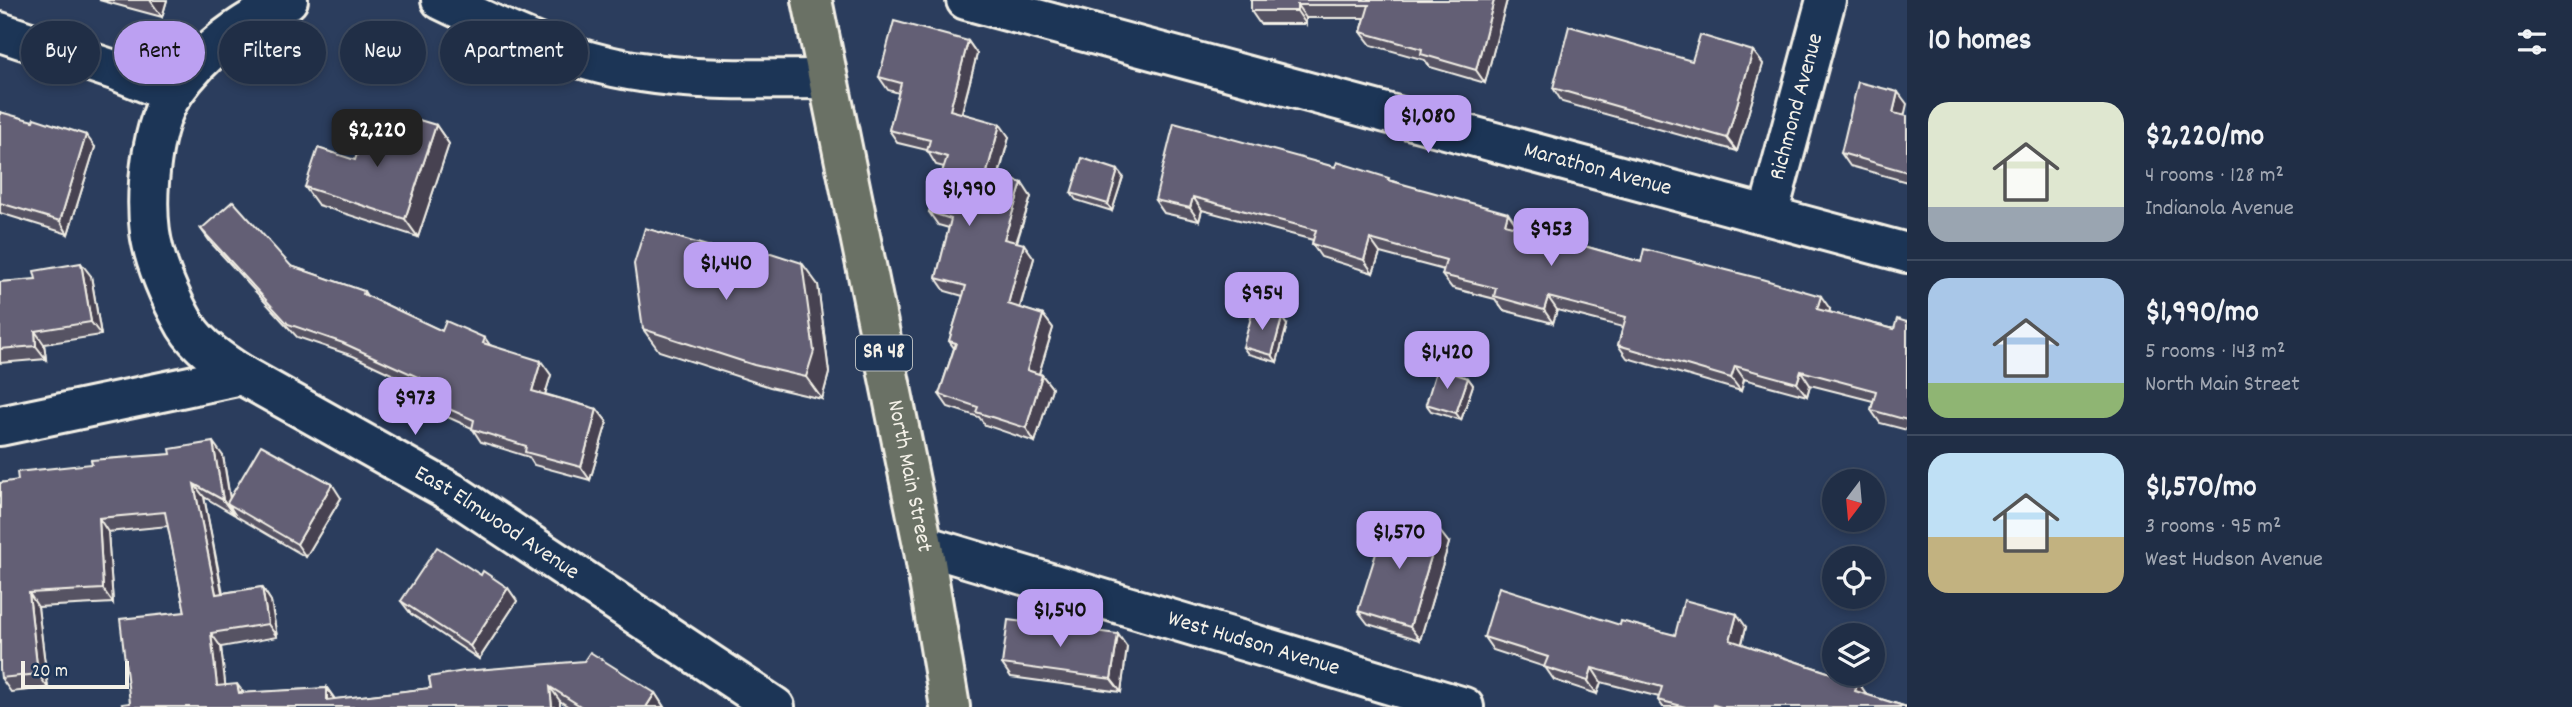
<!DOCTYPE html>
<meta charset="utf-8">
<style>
:root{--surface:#202e46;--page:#28364d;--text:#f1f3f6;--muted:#a2a8b3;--line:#3d4a5f;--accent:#bca0f2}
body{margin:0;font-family:Dekko,sans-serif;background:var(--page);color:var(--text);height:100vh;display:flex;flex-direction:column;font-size:26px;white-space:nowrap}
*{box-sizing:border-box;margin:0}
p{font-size:23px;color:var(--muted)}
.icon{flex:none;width:38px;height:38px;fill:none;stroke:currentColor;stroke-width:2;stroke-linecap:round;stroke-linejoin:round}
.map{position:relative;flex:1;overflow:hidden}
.side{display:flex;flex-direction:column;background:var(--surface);width:665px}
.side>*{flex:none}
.top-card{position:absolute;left:21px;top:21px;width:665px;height:63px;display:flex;gap:14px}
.needle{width:46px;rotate:196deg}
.buttons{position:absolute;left:1822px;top:469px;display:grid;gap:14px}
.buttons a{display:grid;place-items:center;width:63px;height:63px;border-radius:50%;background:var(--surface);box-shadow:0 4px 10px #0003,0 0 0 2px var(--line);font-size:35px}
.scale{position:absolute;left:21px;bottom:18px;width:108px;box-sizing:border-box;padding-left:7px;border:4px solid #f4f1e8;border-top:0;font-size:19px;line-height:24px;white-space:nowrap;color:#f4f1e8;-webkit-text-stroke:5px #1d3557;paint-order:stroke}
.price{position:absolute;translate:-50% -60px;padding:0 16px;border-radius:14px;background:var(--accent);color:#111;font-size:23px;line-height:46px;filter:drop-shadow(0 2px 4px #0008)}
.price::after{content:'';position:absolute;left:50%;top:42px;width:21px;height:16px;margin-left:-10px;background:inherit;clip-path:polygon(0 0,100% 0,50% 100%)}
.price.selected{background:#222;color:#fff}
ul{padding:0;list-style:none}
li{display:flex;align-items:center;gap:21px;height:175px;padding:0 21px}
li+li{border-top:2px solid var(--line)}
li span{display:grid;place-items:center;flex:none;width:196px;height:140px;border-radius:21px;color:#555}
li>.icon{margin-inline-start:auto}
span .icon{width:84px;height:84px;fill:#fffc;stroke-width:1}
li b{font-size:30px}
h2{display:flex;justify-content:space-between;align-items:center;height:84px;padding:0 21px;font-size:30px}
.pill{padding:0 24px;border-radius:32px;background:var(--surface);box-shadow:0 4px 10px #0003,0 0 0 2px var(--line);font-size:24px;line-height:63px}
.pill.selected{background:var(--accent);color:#111}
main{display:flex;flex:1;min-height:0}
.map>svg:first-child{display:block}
</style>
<main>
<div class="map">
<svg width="1907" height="707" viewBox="0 0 1907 707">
<rect width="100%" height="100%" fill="#2b3d5d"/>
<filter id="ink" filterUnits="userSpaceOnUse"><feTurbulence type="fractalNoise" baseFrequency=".0143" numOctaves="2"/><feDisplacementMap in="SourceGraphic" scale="14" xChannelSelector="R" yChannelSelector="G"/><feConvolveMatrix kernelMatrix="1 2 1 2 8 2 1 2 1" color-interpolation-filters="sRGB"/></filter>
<g filter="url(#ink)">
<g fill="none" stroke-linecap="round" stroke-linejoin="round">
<g stroke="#f4f1e8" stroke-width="44">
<g id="minor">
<path d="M441,0c64,31 128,62 200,72 61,10 124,7 186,7"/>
<path id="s1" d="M966,0l941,253"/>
<polyline points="0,32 117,71 173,94"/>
<path id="s2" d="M1768,215l58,-215"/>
<path d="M242,375c-20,-13 -43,-28 -56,-49 -15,-26 -32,-64 -36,-94 -5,-39 1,-107 24,-140 31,-44 67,-68 114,-92"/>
<path id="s3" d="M0,426l242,-51 211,118 322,214"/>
<path id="s4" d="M923,545l541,162"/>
</g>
</g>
<g stroke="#f4f1e8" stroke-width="44">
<g id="major">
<path id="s5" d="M812,0l111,545 27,162"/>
</g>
</g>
<use href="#minor" stroke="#1d3557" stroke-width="38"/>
<use href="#major" stroke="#6a7165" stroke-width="38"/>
</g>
<g fill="#565264" stroke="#f4f1e8" stroke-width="2">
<polygon points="99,0 167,0 162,17"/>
<polygon points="1251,0 1507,0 1485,83 1430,67 1425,60 1371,45 1361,32 1365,18 1306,18 1306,24 1260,24 1251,11"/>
<polygon points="968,41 977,54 962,113 1009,137 999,176 1031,197 1017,242 1034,258 1020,308 1043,315 1053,328 1039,374 1042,375 1052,388 1035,442 985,425 979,417 948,407 939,394 954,348 949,341 963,296 945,291 936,278 949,228 938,225 929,212 944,167 936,165 927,150 898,143 889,130 899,93 888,90 879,77"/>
<polygon points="1753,51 1763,64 1737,151 1562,102 1553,88 1692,61"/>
<polygon points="0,112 95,147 68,234 0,213"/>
<polygon points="1905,116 1907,116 1907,182 1850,166 1841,153"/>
<polygon points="436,125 449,144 418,237 318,205 305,187 355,160 389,144"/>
<polygon points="1123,177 1112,211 1076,200 1071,193"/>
<polygon points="1392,181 1517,226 1517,227 1641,262 1830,309 1829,312 1894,329 1907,322 1907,430 1880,423 1871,410 1873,401 1810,385 1807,396 1744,379 1741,391 1627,358 1618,345 1623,327 1557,310 1553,323 1503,310 1495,299 1452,288 1442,275 1444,270 1380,253 1373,273 1321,257 1312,244 1313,240 1202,210 1199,221 1164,213 1155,200"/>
<polygon points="201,229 291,266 364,291 367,296 442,331 485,338 490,345 551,375 545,394 597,409 607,422 590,480 534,465 529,457 481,442 472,428 423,406 413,393 417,386 353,356 297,337 211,243"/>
<polygon points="91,276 101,335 44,344 46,359 0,363 0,282"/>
<polygon points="818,285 829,373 822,399 770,387 659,351 643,329"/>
<polygon points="1287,325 1277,362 1248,354 1243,347"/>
<polygon points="1468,378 1473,385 1461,420 1431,411 1426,404"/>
<polygon points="223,456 230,498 341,498 306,557 236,516 232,510 233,514 204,497 223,593 262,587 271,601 277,637 221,647 225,685 244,693 327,688 335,699 431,688 429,677 655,693 664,707 569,707 560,701 560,707 123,707 130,703 185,612 168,526 108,532 113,603 38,607 48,688 11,692 1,678 0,483"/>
<polygon points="1449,543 1420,640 1368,624 1358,611"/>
<polygon points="481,575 508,588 517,601 479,659 411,614 401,601"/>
<polygon points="1620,625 1675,635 1746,627 1742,644 1858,682 1867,695 1907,707 1663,707 1658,700 1659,697 1601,682 1597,694 1554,680 1545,667 1493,650 1484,637"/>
<polygon points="1127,647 1121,692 1011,677 1002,664"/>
</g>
<g fill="#464251" stroke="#f4f1e8" stroke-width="2">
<polygon points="150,0 167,0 162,17"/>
<polygon points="1494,0 1507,0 1485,83 1476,70"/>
<polygon points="1297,5 1306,18 1306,24 1297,11"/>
<polygon points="968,41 977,54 959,123 950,110"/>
<polygon points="1753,51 1763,64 1737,151 1727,138"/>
<polygon points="1898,92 1907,104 1902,126 1893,113"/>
<polygon points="1000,124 1009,137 996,185 987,172"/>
<polygon points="436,125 449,144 418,237 405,219"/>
<polygon points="86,135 95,147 68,234 60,221"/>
<polygon points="1118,170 1123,177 1112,211 1108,204"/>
<polygon points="1022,183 1031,197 1013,252 1004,239"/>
<polygon points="1193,197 1202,210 1199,221 1190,208"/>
<polygon points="1508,213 1517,226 1514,237 1505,224"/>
<polygon points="1370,239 1380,253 1373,273 1364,260"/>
<polygon points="1024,244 1034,258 1017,317 1008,304"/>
<polygon points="81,263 91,276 101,335 91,322"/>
<polygon points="802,263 818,285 829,373 822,399 806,377"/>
<polygon points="1821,296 1830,309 1827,323 1817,309"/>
<polygon points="1548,297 1557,310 1553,323 1544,310"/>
<polygon points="1043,315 1053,328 1036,383 1027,370"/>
<polygon points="1282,318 1287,325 1277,362 1272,355"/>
<polygon points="35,331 44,344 46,359 36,346"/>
<polygon points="541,361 551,375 542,404 532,391"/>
<polygon points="1735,366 1744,379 1741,391 1731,378"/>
<polygon points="1801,371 1810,385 1807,396 1797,383"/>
<polygon points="1042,375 1052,388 1035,442 1026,428"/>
<polygon points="1468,378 1473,385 1461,420 1456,413"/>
<polygon points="597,409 607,422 590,480 581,467"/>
<polygon points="213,442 223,456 231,506 227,503 232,510 233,514 223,500"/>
<polygon points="194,484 204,497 225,608 216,594"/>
<polygon points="332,484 341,498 306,557 297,544"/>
<polygon points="99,518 108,532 113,603 103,589"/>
<polygon points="1439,530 1449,543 1420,640 1410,627"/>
<polygon points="262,587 271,601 277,637 268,624"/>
<polygon points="508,588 517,601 479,659 470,646"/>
<polygon points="29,593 38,607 48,688 38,674"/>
<polygon points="1737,614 1746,627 1739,654 1730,640"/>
<polygon points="211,633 221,647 227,700 217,686"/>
<polygon points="1118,634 1127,647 1121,692 1111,679"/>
<polygon points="1592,668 1601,682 1597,694 1588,681"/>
<polygon points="1858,682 1867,695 1855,691"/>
<polygon points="237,684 247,697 239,693"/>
<polygon points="550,687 560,701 560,707 552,707"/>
<polygon points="327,688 336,702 327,700"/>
<polygon points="655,693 664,707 646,707"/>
</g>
<g fill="#645f74" stroke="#f4f1e8" stroke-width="2">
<polygon points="1251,0 1494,0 1476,70 1421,54 1422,49 1361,32 1369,5 1297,5 1297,11 1251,11"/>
<polygon points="894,21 968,41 950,110 1000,124 987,172 1022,183 1004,239 1024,244 1008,304 1043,315 1027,370 1042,375 1026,428 976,412 978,407 939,394 956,343 949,341 966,286 936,278 951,219 929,212 947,157 927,151 930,140 889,130 901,83 879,77"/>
<polygon points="1569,26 1692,61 1700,35 1753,51 1727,138 1553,88"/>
<polygon points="1858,82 1898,92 1893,113 1907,116 1907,172 1841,153"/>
<polygon points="0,112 33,121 34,118 86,135 60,221 0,203"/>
<polygon points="399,114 436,125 405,219 305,187 318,148 355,160 363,136 389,144"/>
<polygon points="1174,123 1335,167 1337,162 1389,178 1388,180 1508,213 1505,224 1641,262 1644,249 1758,278 1821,296 1817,309 1894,329 1897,319 1907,322 1907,420 1871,410 1876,391 1801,371 1797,383 1735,366 1731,378 1618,345 1626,317 1548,297 1544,310 1494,296 1496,288 1442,275 1446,260 1370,239 1364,260 1312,244 1316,230 1193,197 1190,208 1155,200"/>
<polygon points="1082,158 1118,170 1108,204 1071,193"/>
<polygon points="233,201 291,266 364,291 363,294 442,331 446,321 485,338 483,343 541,361 532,391 597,409 581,467 525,452 526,446 472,429 474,420 413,393 420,378 343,343 288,324 201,229"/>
<polygon points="645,228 745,257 771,253 802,263 814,351 806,377 754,365 643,329 634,264"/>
<polygon points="81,263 91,322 35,331 36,346 0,349 0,282 36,279 34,271"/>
<polygon points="1253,310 1282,318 1272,355 1243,347"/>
<polygon points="1437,368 1468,378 1456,413 1426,404"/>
<polygon points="213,442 223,500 194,484 216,594 262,587 268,624 211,633 217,686 237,684 239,693 327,688 327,700 431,688 429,677 464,671 584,661 590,652 655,693 646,707 582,707 550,687 552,707 123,707 122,704 130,703 120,619 185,612 165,512 99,518 103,589 29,593 38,674 1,678 0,669 0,483 18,480 17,472 92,464 91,460 171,454 170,449"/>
<polygon points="261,445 332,484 297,544 227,503"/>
<polygon points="1388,515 1439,530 1410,627 1358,611"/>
<polygon points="437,547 481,575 483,571 508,588 470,646 401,601"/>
<polygon points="1499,587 1620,625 1621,621 1675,635 1684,600 1737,614 1730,640 1858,682 1855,691 1907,707 1721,707 1714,705 1713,707 1686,707 1658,700 1662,687 1592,668 1588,681 1544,667 1548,657 1484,637"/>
<polygon points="1008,620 1118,634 1111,679 1002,664"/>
</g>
</g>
<g text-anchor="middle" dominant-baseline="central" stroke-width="5" stroke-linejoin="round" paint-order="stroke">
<rect fill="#1d3557" stroke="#b4b9bc" stroke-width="2" x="856" y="335.5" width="56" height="35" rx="5"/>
<g font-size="21" font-weight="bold" fill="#f4f1e8">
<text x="884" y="353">SR 48</text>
</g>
<g font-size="23" fill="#f4f1e8" stroke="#1d3557">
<text stroke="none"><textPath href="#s2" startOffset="112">Richmond Avenue</textPath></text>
<text stroke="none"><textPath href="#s1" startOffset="654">Marathon Avenue</textPath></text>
<text stroke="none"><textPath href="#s5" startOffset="486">North Main Street</textPath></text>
<text stroke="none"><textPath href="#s3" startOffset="542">East Elmwood Avenue</textPath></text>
<text stroke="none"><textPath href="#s4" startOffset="345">West Hudson Avenue</textPath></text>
</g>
</g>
</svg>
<div class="buttons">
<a><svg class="needle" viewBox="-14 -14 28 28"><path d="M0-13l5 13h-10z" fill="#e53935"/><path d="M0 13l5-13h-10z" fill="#a2a8b3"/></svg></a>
<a><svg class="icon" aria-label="locate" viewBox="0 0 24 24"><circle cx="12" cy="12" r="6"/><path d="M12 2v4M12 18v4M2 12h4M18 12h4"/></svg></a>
<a><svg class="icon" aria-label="layers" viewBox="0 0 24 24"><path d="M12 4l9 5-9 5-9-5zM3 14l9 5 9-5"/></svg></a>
</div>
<div class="scale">20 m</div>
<b class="price" style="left:1428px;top:155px">$1,080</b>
<b class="price selected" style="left:377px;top:169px">$2,220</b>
<b class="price" style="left:969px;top:228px">$1,990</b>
<b class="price" style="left:1551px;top:268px">$953</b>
<b class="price" style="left:726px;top:302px">$1,440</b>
<b class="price" style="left:1262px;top:332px">$954</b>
<b class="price" style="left:1447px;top:391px">$1,420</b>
<b class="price" style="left:415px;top:437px">$973</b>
<b class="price" style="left:1399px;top:571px">$1,570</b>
<b class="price" style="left:1060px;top:649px">$1,540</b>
<div class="top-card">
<a class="pill">Buy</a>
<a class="pill selected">Rent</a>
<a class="pill">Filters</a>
<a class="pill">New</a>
<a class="pill">Apartment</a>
</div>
</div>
<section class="side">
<h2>10 homes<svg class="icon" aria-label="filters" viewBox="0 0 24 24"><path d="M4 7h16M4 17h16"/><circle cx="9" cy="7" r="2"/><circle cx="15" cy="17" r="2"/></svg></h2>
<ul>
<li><span style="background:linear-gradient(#dfe7d0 75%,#9aa5b1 0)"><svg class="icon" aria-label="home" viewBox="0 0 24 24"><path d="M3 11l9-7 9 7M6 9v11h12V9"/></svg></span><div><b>$2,220/mo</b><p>4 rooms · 128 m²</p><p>Indianola Avenue</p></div></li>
<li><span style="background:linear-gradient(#a9c7e8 75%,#8fb573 0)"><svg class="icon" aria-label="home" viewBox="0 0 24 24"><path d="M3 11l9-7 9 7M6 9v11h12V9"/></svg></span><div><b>$1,990/mo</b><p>5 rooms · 143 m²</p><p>North Main Street</p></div></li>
<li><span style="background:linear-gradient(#bfe0f5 60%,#c2b280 0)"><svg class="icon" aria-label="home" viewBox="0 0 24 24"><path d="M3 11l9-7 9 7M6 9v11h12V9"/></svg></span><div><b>$1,570/mo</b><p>3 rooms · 95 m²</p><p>West Hudson Avenue</p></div></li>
</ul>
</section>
</main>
